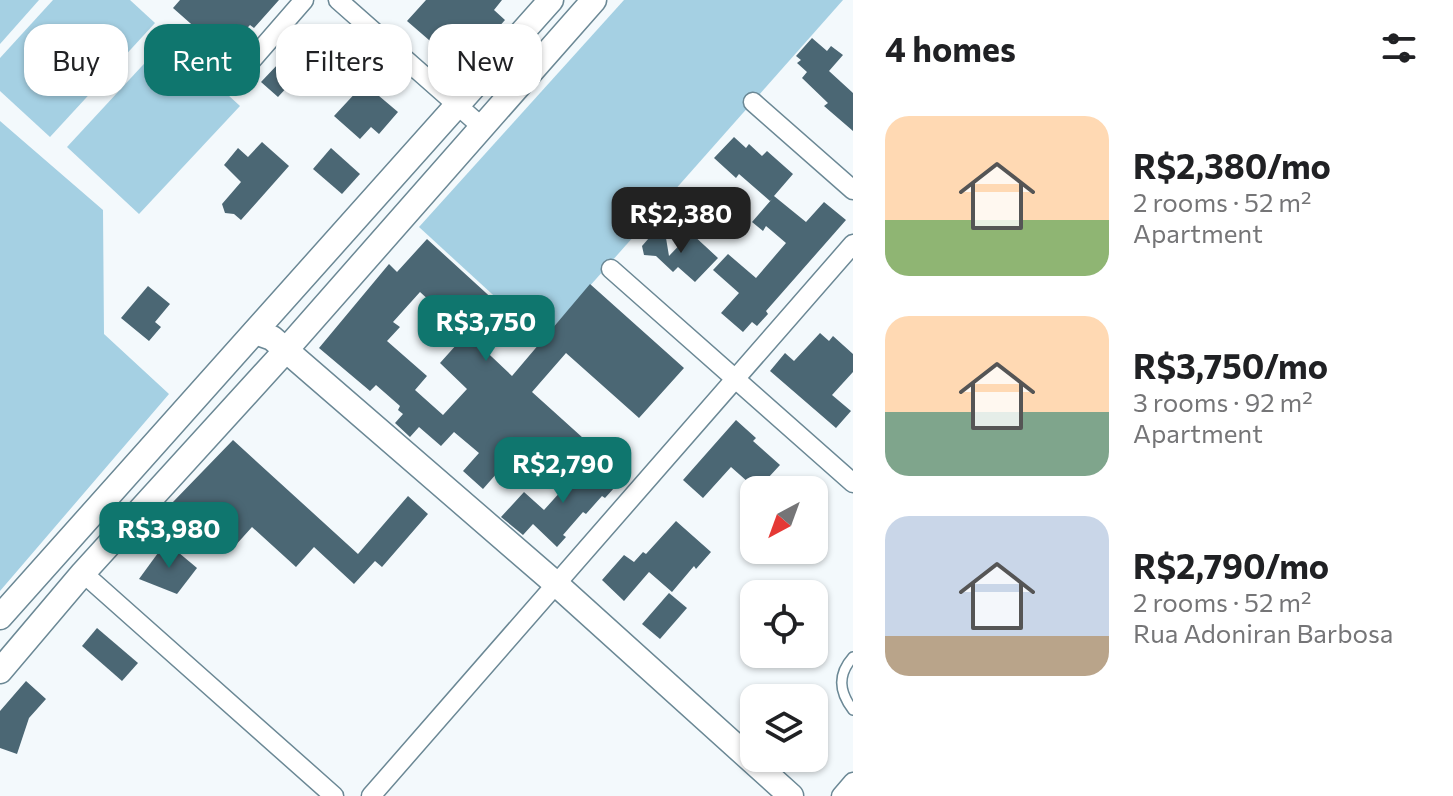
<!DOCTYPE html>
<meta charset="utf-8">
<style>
:root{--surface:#fff;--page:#f6f6f6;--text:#202124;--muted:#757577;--accent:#0f766e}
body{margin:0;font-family:Commissioner,sans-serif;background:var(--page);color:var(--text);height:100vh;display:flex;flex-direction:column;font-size:30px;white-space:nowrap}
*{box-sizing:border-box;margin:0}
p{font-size:26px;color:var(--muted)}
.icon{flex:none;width:44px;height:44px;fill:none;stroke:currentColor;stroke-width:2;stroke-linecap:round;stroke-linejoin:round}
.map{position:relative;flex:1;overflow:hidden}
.sheet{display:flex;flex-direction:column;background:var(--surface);width:600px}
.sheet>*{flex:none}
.guide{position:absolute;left:24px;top:24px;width:708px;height:72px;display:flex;gap:16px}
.needle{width:52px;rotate:221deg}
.fabs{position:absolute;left:740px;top:476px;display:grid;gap:16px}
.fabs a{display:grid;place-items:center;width:88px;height:88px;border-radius:16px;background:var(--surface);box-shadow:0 2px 6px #0004;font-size:40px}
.price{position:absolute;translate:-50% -68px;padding:0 18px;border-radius:16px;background:var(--accent);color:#fff;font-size:26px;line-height:52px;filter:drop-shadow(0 2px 4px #0008)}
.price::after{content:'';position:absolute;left:50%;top:48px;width:24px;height:18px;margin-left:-12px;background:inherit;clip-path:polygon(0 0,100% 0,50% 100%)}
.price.current{background:#222;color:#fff}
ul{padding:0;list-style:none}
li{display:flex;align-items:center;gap:24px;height:200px;padding:0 32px}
li span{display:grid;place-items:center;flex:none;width:224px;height:160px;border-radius:24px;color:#555}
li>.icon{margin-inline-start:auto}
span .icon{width:96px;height:96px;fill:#fffc;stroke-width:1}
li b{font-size:34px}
h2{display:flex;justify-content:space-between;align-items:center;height:96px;padding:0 32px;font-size:34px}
.pill{padding:0 28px;border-radius:24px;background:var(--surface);box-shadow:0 2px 6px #0004;font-size:28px;line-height:72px}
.pill.current{background:var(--accent);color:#fff}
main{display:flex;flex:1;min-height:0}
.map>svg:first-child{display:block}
</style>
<main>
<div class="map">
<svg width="853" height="796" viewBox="0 0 853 796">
<rect width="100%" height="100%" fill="#f3f9fc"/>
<g fill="#a5d0e3">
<polygon points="0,0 39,0 0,44"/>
<polygon points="53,0 130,0 155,23 50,137 0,91 0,58"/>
<polygon points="624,0 843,0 542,340 419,227"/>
<polygon points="167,39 240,106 139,214 67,147"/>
<polygon points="0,121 103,210 104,334 169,394 0,591"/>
</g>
<g fill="#4b6774" fill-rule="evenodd">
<polygon points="180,0 279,0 254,28 250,25 224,53 173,8"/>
<polygon points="426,0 502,0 494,10 505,20 455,76 438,61 444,53 407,21"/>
<polygon points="315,25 335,43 306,76 301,72 278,97 261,82"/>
<polygon points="812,38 827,51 831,46 843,55 829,71 853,93 853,131 824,106 828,103 802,78 807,72 797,63 801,60 796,56"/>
<polygon points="360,88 368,95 372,90 398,112 379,134 371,127 360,139 334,116"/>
<polygon points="734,137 746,148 749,144 762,156 767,151 793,174 774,196 806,222 824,202 846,220 766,311 768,314 757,326 752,322 743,332 721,313 739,293 713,270 728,254 756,278 786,243 766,226 763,231 752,222 772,199 770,201 739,174 736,178 714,158"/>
<polygon points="262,142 289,166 241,220 234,214 225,213 222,204 241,182 224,165 238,148 248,157"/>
<polygon points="331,148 360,174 342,194 313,169"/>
<polygon points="656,230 665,232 669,256 691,233 718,258 695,282 678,267 673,272 656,256 644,255 642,246"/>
<path d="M427,239l82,75 -12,14 -6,-6 -17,18 38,36 78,-92 94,84 -45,50 -73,-65 -34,39 51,46 -14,16 -9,-8 -34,38 -21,-20 -22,25 -20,-18 16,-18 -25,-21 -13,14 -22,-19 -9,10 -15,-14 8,-9 -5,-4 2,-4 -24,-21 -6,6 -51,-43 70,-84 8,8zM420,292l46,42 -26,29 27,26 -24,26 -28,-25 12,-14 -40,-35 13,-14 -7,-5z"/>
<polygon points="148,286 170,304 155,322 161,327 149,341 121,318"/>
<polygon points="820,333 829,341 833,336 853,354 853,372 832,395 851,411 836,428 770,371 785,353 794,361"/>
<polygon points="736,420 756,438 753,441 780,465 757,490 731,467 703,498 683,480"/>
<polygon points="233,440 358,554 408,496 428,514 382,567 375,561 354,584 314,547 296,567 252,527 234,547 203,519 197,526 172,503"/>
<polygon points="607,459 625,476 605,498 602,496 586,514 583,512 563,535 566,537 557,547 533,524 523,535 501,517 524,492 544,510 571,480 580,488"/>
<polygon points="676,521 711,552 696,569 694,566 672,592 649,572 624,601 602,580 624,555 634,562 643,552 646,554"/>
<polygon points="166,542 197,568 177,594 139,579"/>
<polygon points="669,593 687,608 660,639 642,624"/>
<polygon points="97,628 138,663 122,681 82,646"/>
<polygon points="26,681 46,699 29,718 17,754 0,748 0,711"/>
</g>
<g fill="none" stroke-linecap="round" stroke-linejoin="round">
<g stroke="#6b8895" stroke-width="12">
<path id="lane" d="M853,657c-16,18 -14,35 0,53"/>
</g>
<g stroke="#6b8895" stroke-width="21">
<g id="street">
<polyline points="338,0 482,127"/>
<polyline points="250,62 304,0"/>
<polyline points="753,102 853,190"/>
<polyline points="611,269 853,483"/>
<polyline points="83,573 334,796"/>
<polyline points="371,796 853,244"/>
<polyline points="841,796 853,782"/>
</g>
</g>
<g stroke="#6b8895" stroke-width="27">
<g id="secondary">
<polyline points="255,332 272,338 555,583 791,796"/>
<polyline points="0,617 551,0"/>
<polyline points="0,671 83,573 278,359 594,0"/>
</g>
</g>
<use href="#lane" stroke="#fff" stroke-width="9"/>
<use href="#street" stroke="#fff" stroke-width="18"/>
<use href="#secondary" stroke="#fff" stroke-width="24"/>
</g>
</svg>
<div class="fabs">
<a><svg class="needle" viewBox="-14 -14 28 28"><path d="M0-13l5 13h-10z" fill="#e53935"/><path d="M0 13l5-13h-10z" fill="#757577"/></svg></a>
<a><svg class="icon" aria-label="locate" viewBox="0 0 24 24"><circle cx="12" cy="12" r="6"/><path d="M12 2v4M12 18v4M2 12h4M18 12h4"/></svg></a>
<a><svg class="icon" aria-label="layers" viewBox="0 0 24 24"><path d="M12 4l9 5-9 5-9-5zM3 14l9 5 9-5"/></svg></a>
</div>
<b class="price current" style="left:681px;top:255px">R$2,380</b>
<b class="price" style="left:486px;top:363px">R$3,750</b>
<b class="price" style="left:563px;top:505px">R$2,790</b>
<b class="price" style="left:169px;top:570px">R$3,980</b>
<div class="guide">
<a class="pill">Buy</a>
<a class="pill current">Rent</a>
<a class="pill">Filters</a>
<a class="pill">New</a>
</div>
</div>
<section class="sheet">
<h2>4 homes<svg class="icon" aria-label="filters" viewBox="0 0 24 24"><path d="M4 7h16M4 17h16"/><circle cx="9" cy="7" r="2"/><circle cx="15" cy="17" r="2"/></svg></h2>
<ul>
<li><span style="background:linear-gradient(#ffd9b3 65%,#8fb573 0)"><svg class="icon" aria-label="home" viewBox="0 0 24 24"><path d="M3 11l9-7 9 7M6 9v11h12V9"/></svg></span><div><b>R$2,380/mo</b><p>2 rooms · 52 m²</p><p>Apartment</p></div></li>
<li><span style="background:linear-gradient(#ffd9b3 60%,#7fa58c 0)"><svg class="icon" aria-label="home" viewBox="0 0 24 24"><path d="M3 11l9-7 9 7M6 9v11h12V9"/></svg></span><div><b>R$3,750/mo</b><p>3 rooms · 92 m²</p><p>Apartment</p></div></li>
<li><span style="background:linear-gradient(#c9d6e8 75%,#b9a48a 0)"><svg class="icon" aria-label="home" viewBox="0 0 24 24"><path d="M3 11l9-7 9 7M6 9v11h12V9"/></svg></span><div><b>R$2,790/mo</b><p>2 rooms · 52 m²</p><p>Rua Adoniran Barbosa</p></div></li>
</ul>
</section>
</main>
